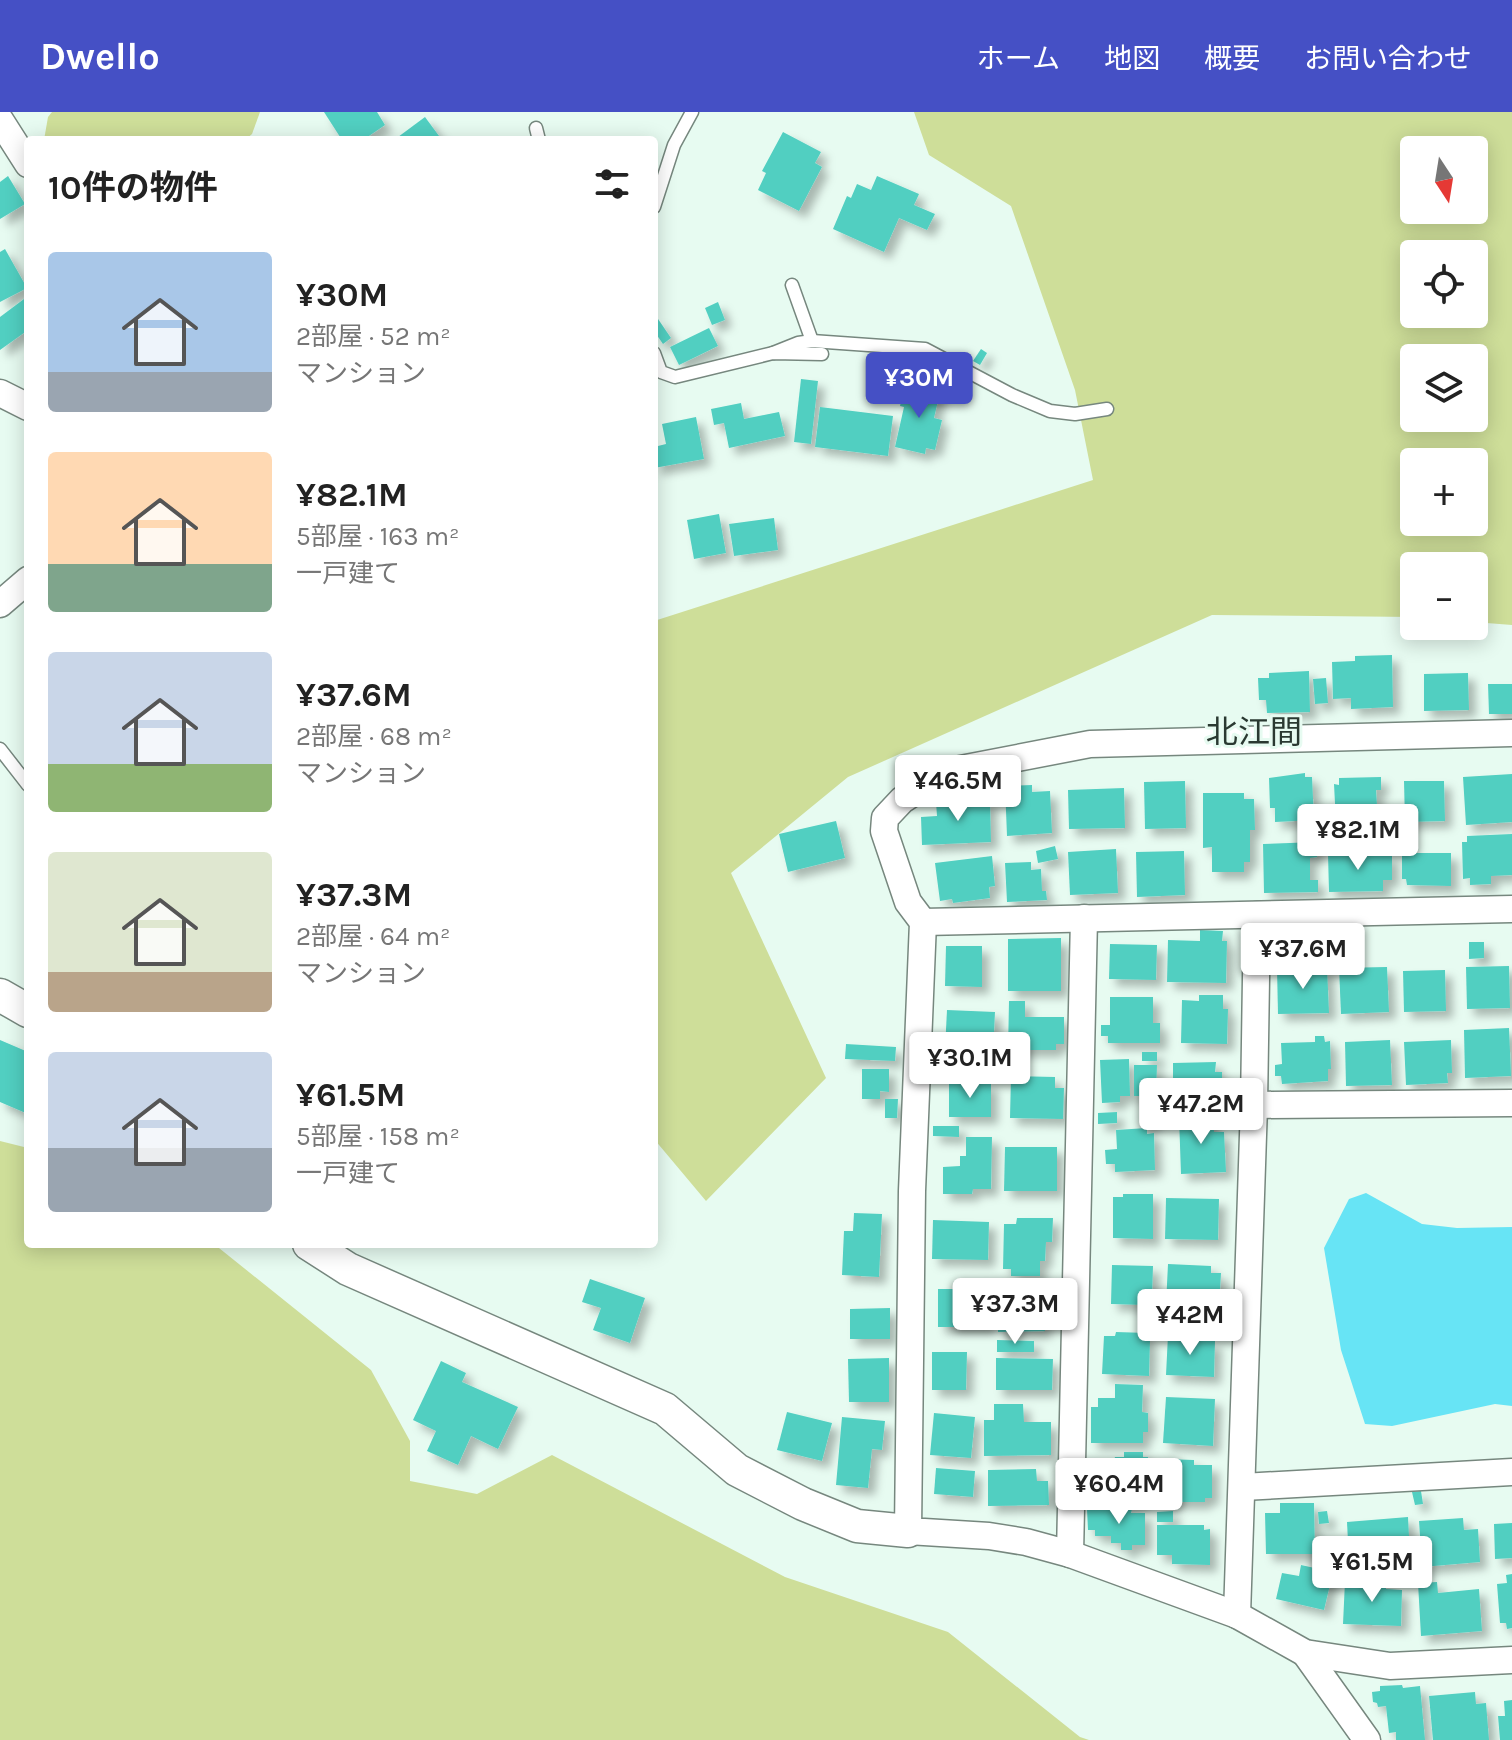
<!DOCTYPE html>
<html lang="ja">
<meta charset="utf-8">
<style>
:root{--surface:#fff;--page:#f6f6f6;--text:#222;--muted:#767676;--accent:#4550c5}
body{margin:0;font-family:Karla,"Noto Sans JP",sans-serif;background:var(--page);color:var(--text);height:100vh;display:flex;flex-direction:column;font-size:30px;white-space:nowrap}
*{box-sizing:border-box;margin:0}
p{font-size:26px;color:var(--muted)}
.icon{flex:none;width:44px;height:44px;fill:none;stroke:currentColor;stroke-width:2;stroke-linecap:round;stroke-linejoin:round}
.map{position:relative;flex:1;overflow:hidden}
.drawer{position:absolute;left:24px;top:24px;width:634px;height:1112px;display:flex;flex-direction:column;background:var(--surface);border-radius:8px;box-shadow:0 4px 20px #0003}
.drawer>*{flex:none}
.needle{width:52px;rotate:168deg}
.controls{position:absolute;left:1400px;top:24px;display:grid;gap:16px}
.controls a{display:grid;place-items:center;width:88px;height:88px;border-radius:8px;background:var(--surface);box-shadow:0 4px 20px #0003;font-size:40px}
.price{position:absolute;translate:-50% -68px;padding:0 18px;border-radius:8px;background:#fff;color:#222;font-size:26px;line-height:52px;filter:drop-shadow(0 2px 4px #0008)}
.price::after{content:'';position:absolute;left:50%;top:48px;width:24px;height:18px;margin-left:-12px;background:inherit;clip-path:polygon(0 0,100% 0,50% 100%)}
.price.on{background:var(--accent);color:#fff}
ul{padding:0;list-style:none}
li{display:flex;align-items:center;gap:24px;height:200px;padding:0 24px}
li span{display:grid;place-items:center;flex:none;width:224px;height:160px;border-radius:8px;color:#555}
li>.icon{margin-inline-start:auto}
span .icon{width:96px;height:96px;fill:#fffc;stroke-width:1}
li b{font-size:34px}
h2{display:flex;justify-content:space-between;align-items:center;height:96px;padding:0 24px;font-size:34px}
header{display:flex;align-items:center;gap:48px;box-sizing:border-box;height:112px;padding:0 40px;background:var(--accent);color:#fff}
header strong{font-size:38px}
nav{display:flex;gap:44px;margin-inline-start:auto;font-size:28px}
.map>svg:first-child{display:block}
</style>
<header>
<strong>Dwello</strong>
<nav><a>ホーム</a><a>地図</a><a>概要</a><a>お問い合わせ</a></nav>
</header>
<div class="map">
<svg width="1512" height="1628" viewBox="0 0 1512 1628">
<defs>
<filter id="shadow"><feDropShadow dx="7" dy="7" stdDeviation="4" flood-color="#0004"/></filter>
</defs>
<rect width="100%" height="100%" fill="#e7fbf1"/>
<g fill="#cede99" fill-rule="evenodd">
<polygon points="52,0 260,0 252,22 245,28 44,28 48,5"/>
<path d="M914,0h598v513l-38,-3v-56h-60v51l-202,-2 -364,162 -117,96 95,205 -120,123 -52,-62v-518l439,-141 -18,-90 -64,-184 -82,-51zM1414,38h60v60h-60zM1414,142h60v60h-60zM1414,246h60v60h-60zM1414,350h60v60h-60z"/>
<polygon points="0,1029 28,1036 28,1132 214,1132 371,1258 410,1329 410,1369 477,1382 552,1343 785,1465 948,1520 1080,1625 1089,1628 0,1628"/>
</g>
<polygon fill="#67e4f5" points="1366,1081 1422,1112 1457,1116 1512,1115 1512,1294 1495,1292 1392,1314 1365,1312 1341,1238 1324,1136 1349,1087"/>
<g fill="#51cfc1" filter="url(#shadow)">
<polygon points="324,0 377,0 385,13 363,28 342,28"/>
<polygon points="425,5 442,28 394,28"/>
<polygon points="783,20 821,40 815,51 822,55 799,99 758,78 766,61 762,59"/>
<polygon points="8,64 25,92 0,107 0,70"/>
<polygon points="877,64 919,82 914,93 935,102 927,118 899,106 884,140 833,117 847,84 851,86 857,72 871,78"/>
<polygon points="5,137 27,176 0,190 0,140"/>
<polygon points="28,184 28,218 0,238 0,205"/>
<polygon points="718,190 725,208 712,213 705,196"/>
<polygon points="658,207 671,226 663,232 654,219 654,210"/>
<polygon points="709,216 718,234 679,253 670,235"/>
<polygon points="981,237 987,241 980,253 973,249"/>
<polygon points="915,255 939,260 935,276 912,271"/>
<polygon points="801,267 818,269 811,332 794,330"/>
<polygon points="905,272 940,280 934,306 942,308 935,338 926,336 925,342 895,335 904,295 900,294"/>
<polygon points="741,291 744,307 779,300 785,324 729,336 724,311 714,313 711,297"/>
<polygon points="820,295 893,304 888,344 815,335"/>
<polygon points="696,305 704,347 654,356 654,335 666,332 662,312"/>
<polygon points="719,402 726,441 694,447 687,408"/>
<polygon points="774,406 778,438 734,444 729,412"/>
<polygon points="1392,543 1393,595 1351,597 1351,586 1333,587 1332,550 1355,549 1355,544"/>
<polygon points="1309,559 1310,600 1267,601 1266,588 1259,588 1258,566 1269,566 1269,561"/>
<polygon points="1468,561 1469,598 1424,599 1424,562"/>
<polygon points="1326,566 1328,591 1315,592 1313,567"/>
<polygon points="1488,572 1512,572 1512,602 1489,602"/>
<polygon points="1305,661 1305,665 1312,665 1314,708 1275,710 1275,696 1270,696 1269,666"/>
<polygon points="1512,662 1512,710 1466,713 1463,665"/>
<polygon points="1381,665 1381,678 1376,678 1378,710 1336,711 1334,672 1339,673 1339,666"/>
<polygon points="1185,669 1186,716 1145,717 1144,670"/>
<polygon points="1404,669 1444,669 1445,709 1405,710"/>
<polygon points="1032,673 1032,680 1050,679 1052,721 1007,724 1005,674"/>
<polygon points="1124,676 1125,716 1069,717 1068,678"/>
<polygon points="1203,681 1244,681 1244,687 1254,687 1255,718 1250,718 1250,750 1244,750 1244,760 1212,760 1212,735 1203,736"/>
<polygon points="990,688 991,730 922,733 921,705 937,704 936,690"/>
<polygon points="836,709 845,746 788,760 779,722"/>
<polygon points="1512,722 1512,763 1491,764 1491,772 1470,773 1470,766 1463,767 1462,730 1467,730 1467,724"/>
<polygon points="1316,730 1317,745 1310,746 1310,768 1318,768 1318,780 1264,781 1263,732"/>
<polygon points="1055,734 1058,747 1038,751 1036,739"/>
<polygon points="1334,736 1349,736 1349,743 1392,743 1392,768 1383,768 1383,779 1329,780 1328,742 1334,742"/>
<polygon points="1116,737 1118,781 1070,783 1068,740"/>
<polygon points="1184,739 1185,783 1137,785 1136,740"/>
<polygon points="1402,741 1451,741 1451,774 1407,773 1406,767 1402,767"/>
<polygon points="992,744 995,774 989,775 990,786 953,791 952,787 940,789 935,751"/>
<polygon points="1031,750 1031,758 1041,757 1042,779 1046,779 1047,788 1007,790 1005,751"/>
<polygon points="1200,818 1223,819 1222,829 1227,829 1226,871 1167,870 1168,828 1200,829"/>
<polygon points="1061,826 1061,879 1008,879 1008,827"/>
<polygon points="1469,830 1484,830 1484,846 1469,847"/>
<polygon points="1110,832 1157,833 1156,868 1109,867"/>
<polygon points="946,834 982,834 982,875 945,874"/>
<polygon points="1509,854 1510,896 1467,897 1466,855"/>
<polygon points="1327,855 1329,901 1278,902 1277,856"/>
<polygon points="1387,855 1389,900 1341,902 1339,856"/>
<polygon points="1445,858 1446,899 1404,900 1403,859"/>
<polygon points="1199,883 1223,883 1223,897 1228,897 1227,932 1181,931 1182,888 1199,889"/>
<polygon points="1110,885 1153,885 1153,911 1160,911 1160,931 1108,931 1108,924 1101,924 1101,913 1110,913"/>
<polygon points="1009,889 1025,889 1025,905 1064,905 1064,932 1056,932 1056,938 1008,938"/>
<polygon points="947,898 995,900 993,939 945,937"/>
<polygon points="1509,916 1511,964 1465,966 1464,918"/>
<polygon points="1315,924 1324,924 1325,930 1330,929 1331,957 1328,957 1328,969 1282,972 1281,964 1275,964 1275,953 1282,952 1281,931 1315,930"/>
<polygon points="0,928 28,940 28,963 24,973 28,975 28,1002 0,990"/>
<polygon points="1390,928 1392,973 1346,974 1345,930"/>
<polygon points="1451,928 1452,961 1447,961 1448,971 1406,973 1404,930"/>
<polygon points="846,932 896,935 895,949 845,947"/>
<rect x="1142" y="940" width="15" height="9"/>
<polygon points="1129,947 1130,984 1120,984 1120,990 1102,991 1100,948"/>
<polygon points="1216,950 1215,960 1222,960 1222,986 1173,987 1173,951"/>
<polygon points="1134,953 1157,953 1156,984 1134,984"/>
<polygon points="862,957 889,957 889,980 880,979 880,987 862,987"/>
<polygon points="1011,964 1055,965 1055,976 1064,976 1063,1007 1010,1006"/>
<polygon points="949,970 991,971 991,1005 949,1005"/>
<polygon points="885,987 898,987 897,1006 885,1006"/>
<polygon points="1117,1000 1117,1011 1098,1012 1098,1001"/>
<polygon points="1154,1000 1155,1012 1141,1013 1140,1002"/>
<polygon points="1213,1004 1214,1020 1224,1020 1226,1060 1181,1062 1179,1005"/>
<polygon points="933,1014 959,1014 959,1025 933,1024"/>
<polygon points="1147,1016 1147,1022 1154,1021 1155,1058 1115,1060 1115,1052 1106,1052 1105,1038 1117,1037 1116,1018"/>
<polygon points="966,1025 992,1025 991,1077 973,1077 972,1082 943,1082 943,1055 960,1054 960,1044 966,1044"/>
<polygon points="1005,1035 1057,1035 1057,1079 1004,1079"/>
<polygon points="1123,1082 1153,1082 1153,1127 1113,1126 1113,1085 1123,1085"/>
<polygon points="1166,1086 1219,1087 1218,1128 1165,1127"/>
<polygon points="854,1101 882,1102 879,1165 842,1163 844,1119 853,1119"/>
<polygon points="1017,1106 1053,1106 1052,1130 1046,1130 1045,1149 1040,1149 1040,1164 1011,1164 1011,1157 1003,1157 1004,1112 1016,1112"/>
<polygon points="933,1108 989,1110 988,1148 932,1147"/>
<polygon points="1168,1152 1211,1154 1211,1161 1221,1161 1219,1195 1166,1192"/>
<polygon points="1112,1153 1153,1154 1152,1185 1147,1185 1146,1193 1111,1192"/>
<polygon points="590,1167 645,1186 630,1231 593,1218 601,1196 582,1190"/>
<polygon points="1060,1176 1061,1206 1044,1207 1045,1219 998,1220 998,1177"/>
<rect x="938" y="1177" width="50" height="38"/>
<polygon points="890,1196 890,1227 850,1227 850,1197"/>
<polygon points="1116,1220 1147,1221 1147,1228 1150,1228 1149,1264 1102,1262 1104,1224 1115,1224"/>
<polygon points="1168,1223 1199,1224 1199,1229 1215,1229 1214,1265 1166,1263"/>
<polygon points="997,1228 1034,1229 1034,1240 997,1240"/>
<polygon points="932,1240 967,1240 966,1278 932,1278"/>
<polygon points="889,1246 889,1290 849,1290 848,1247"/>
<polygon points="996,1246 1053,1247 1052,1278 996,1278"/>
<polygon points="441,1249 466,1261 462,1270 518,1295 498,1337 471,1324 458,1353 427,1339 436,1319 413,1308"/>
<polygon points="1115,1272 1143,1273 1142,1300 1148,1301 1148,1320 1143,1320 1143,1331 1091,1331 1091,1295 1098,1295 1098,1286 1115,1286"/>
<polygon points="1166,1285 1215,1287 1213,1334 1163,1331"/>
<polygon points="994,1292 1023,1292 1024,1310 1051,1310 1051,1343 984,1344 984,1308 994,1308"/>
<polygon points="787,1300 832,1311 822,1349 777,1338"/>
<polygon points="934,1301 975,1305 971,1346 930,1343"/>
<polygon points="842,1305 885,1309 882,1338 872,1337 868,1376 836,1373"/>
<polygon points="1124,1340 1143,1340 1143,1345 1148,1345 1147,1387 1140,1387 1140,1392 1114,1391 1115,1386 1095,1386 1096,1349 1114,1348 1115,1345 1124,1345"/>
<polygon points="1165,1347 1194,1348 1194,1353 1212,1353 1212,1386 1205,1386 1205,1390 1164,1390"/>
<polygon points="936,1356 975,1359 973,1385 934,1382"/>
<polygon points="1036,1357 1037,1369 1048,1369 1049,1393 988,1394 988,1358"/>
<polygon points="1421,1379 1423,1392 1415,1393 1412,1380"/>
<polygon points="1280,1391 1314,1391 1315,1442 1266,1442 1265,1401 1280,1401"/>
<polygon points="1087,1397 1132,1397 1131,1401 1145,1401 1145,1433 1132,1433 1132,1438 1121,1438 1121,1431 1111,1431 1111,1424 1095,1424 1095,1418 1088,1418"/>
<polygon points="1173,1399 1173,1410 1157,1410 1157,1400"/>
<polygon points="1327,1399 1329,1411 1319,1412 1318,1400"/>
<polygon points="1408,1405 1410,1444 1349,1449 1347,1410"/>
<polygon points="1463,1406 1464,1418 1478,1417 1480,1450 1422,1455 1419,1409"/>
<polygon points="1512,1411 1512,1446 1495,1447 1494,1412"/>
<polygon points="1157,1413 1204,1413 1204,1418 1210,1417 1210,1453 1172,1452 1172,1443 1157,1443"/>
<polygon points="1301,1453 1333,1460 1324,1498 1276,1487 1282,1461 1299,1464"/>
<polygon points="1512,1462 1512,1516 1507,1517 1506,1511 1500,1511 1497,1472 1507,1471 1506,1463"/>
<polygon points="1345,1469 1386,1471 1386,1477 1402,1478 1401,1514 1343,1512"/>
<polygon points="1437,1470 1438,1481 1479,1477 1482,1519 1421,1524 1418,1471"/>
<polygon points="1402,1573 1403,1576 1420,1574 1425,1628 1396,1628 1396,1620 1389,1621 1386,1594 1378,1595 1377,1591 1373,1590 1372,1580 1380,1579 1380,1574"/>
<polygon points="1475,1580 1476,1592 1486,1591 1489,1628 1433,1628 1429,1584"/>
<polygon points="1512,1588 1512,1628 1500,1628 1498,1604 1505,1604 1504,1589"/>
</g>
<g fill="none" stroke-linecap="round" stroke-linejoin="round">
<g stroke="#76877e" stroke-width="15">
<g id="service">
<polyline points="536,16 539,28"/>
<polyline points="654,95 674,33 692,0"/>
<polyline points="792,173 812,229"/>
<polyline points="654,241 661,260 675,265 773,241 822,242"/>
<polyline points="773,241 798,231 812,229 925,237 1012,283 1050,299 1075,302 1107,297"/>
<polyline points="0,637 28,673"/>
</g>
</g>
<g stroke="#76877e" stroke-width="29">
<g id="minor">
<polyline points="0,8 28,52"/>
<polyline points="0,281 28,295"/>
<polyline points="0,492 28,468"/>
<polyline points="1512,621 1090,632 945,660 902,688 885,706 884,719 908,790 923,810 912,1079 908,1419 989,1424 1026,1430 1070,1442 1237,1503 1305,1541 1390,1554 1512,1548"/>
<polyline points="923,810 1512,797"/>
<polyline points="1254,993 1512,991"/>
<polyline points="1243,1375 1512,1360"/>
<polyline points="1070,1442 1084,806"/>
<polyline points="1237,1503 1254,993 1257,803"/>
<polyline points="1305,1541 1367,1628"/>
</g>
</g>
<g stroke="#76877e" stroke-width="35">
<g id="tertiary">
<polyline points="0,883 28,899"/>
<polyline points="309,1132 348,1157 665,1297 737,1358 803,1392 857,1414 908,1419"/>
</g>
</g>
<use href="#service" stroke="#fff" stroke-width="12"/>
<use href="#minor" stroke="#fff" stroke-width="26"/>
<use href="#tertiary" stroke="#fff" stroke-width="32"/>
</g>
<g text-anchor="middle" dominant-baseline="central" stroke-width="6" stroke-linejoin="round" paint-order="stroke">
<g font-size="32" fill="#2a3931" stroke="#e7fbf1">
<text x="1254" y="620">北江間</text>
</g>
</g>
</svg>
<div class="controls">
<a><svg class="needle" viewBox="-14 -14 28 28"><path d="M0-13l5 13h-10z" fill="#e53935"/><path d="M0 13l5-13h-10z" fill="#767676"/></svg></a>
<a><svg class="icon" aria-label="locate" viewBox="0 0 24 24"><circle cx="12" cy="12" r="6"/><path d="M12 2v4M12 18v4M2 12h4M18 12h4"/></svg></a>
<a><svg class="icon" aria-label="layers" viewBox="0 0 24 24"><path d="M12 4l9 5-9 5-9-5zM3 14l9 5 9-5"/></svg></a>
<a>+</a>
<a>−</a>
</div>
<b class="price on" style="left:919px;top:308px">¥30M</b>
<b class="price" style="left:958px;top:711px">¥46.5M</b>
<b class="price" style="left:1358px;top:760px">¥82.1M</b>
<b class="price" style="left:1303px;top:879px">¥37.6M</b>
<b class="price" style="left:970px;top:988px">¥30.1M</b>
<b class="price" style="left:1201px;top:1034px">¥47.2M</b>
<b class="price" style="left:1015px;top:1234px">¥37.3M</b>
<b class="price" style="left:1190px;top:1245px">¥42M</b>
<b class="price" style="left:1119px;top:1414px">¥60.4M</b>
<b class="price" style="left:1372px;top:1492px">¥61.5M</b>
<section class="drawer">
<h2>10件の物件<svg class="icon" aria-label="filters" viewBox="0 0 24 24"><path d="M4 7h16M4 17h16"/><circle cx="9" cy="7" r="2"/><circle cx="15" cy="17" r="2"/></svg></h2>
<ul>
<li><span style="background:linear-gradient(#a9c7e8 75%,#9aa5b1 0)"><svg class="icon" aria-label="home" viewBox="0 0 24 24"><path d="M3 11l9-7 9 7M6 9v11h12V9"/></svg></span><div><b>¥30M</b><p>2部屋 · 52 m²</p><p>マンション</p></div></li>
<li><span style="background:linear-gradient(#ffd9b3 70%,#7fa58c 0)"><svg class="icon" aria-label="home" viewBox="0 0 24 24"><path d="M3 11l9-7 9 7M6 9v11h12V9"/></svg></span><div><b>¥82.1M</b><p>5部屋 · 163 m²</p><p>一戸建て</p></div></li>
<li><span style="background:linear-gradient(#c9d6e8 70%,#8fb573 0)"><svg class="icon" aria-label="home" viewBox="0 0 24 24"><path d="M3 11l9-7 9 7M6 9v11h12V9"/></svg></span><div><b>¥37.6M</b><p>2部屋 · 68 m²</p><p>マンション</p></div></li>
<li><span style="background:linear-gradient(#dfe7d0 75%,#b9a48a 0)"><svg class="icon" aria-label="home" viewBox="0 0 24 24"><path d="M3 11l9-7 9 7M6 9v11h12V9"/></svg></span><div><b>¥37.3M</b><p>2部屋 · 64 m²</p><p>マンション</p></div></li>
<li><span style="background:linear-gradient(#c9d6e8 60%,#9aa5b1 0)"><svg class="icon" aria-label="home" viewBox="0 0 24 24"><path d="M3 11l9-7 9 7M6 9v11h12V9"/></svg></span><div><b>¥61.5M</b><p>5部屋 · 158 m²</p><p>一戸建て</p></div></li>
</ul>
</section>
</div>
